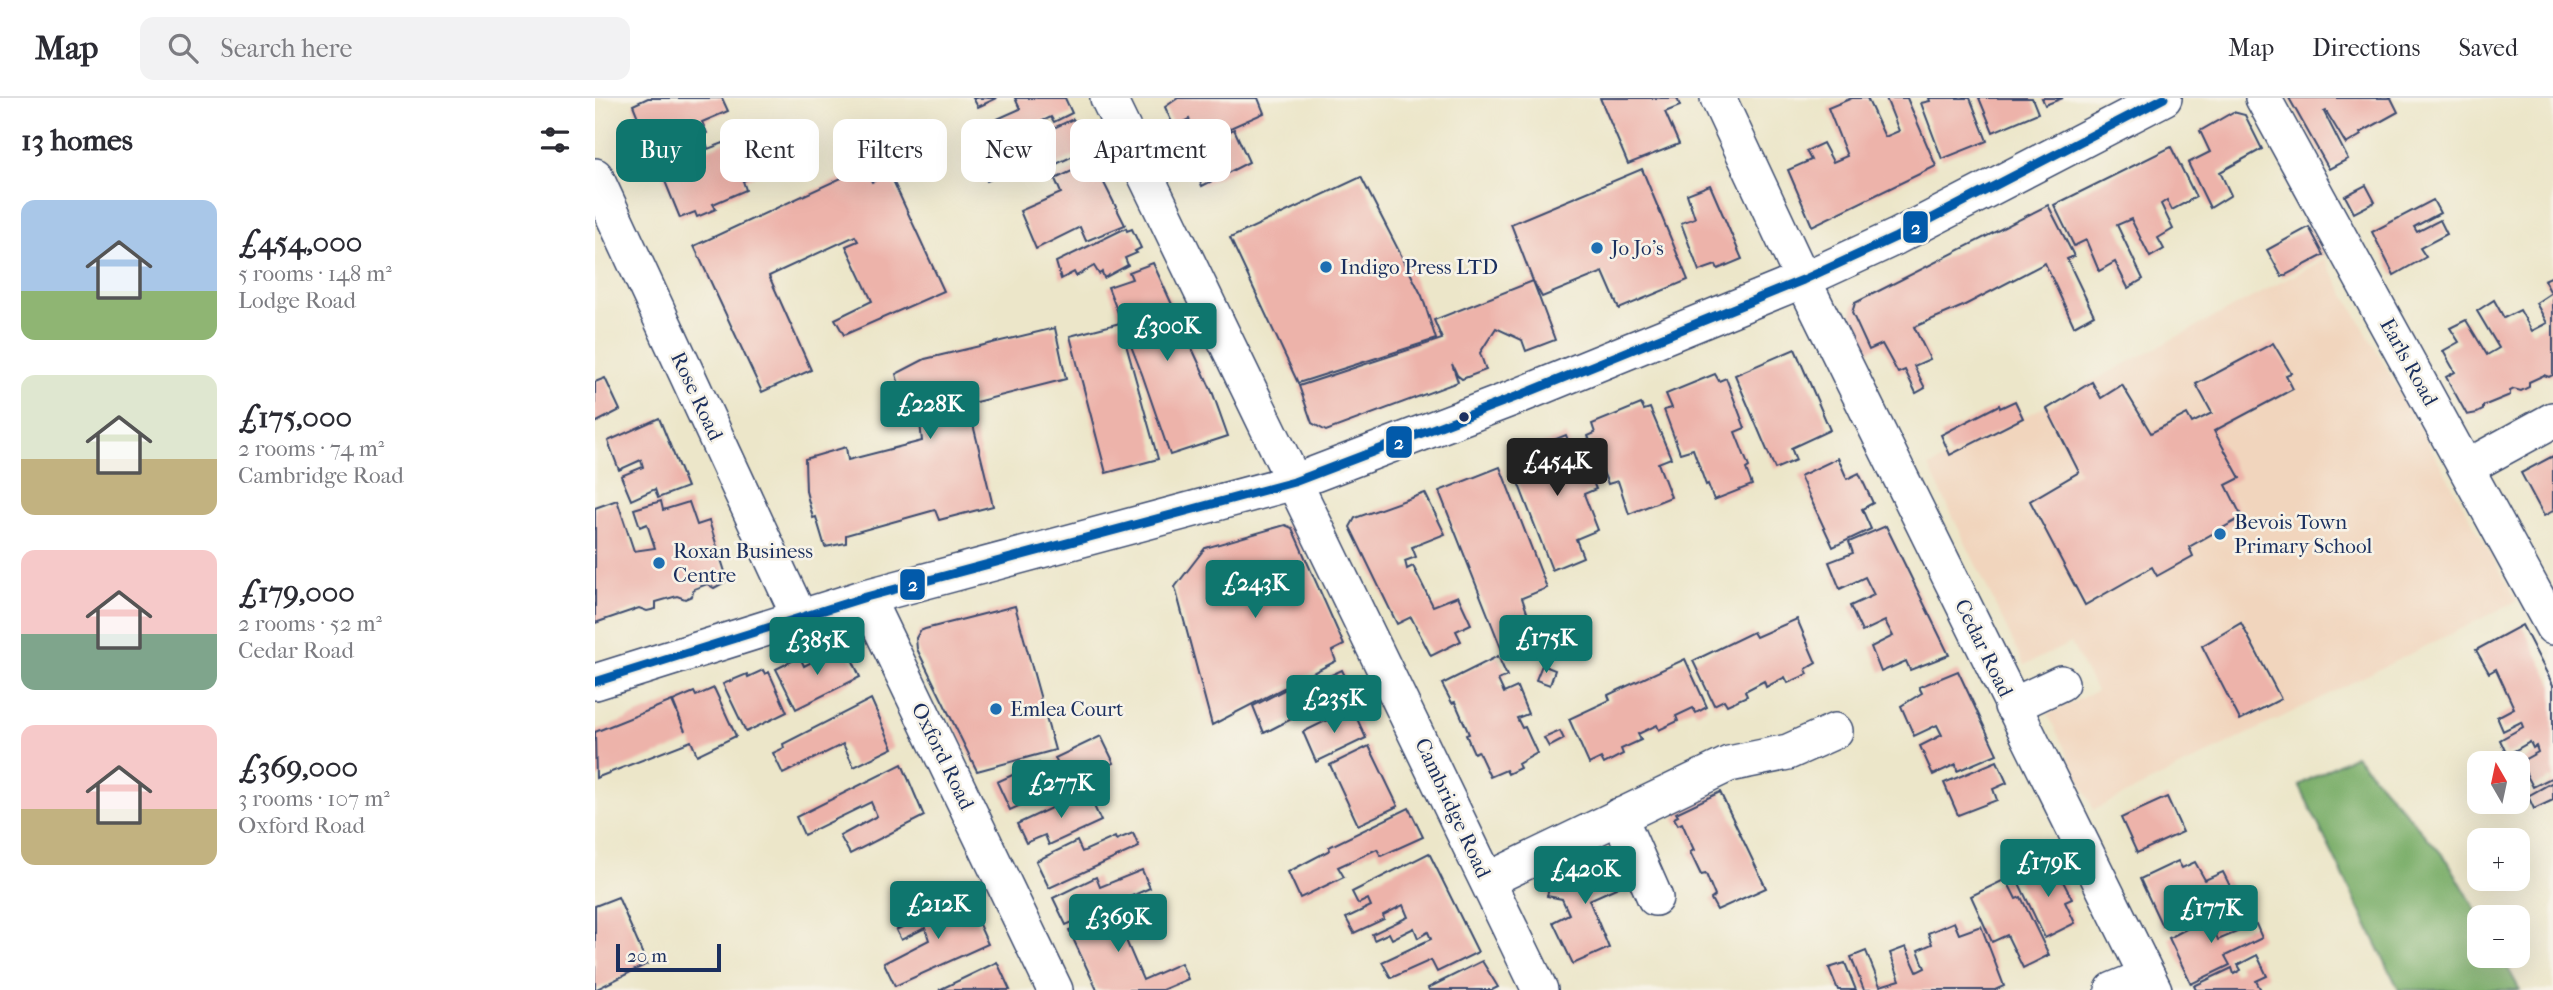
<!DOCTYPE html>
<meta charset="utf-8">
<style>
:root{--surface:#fff;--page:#f2f2f3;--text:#2b2b33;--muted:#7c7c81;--line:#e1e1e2;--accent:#0f766e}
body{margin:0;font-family:"IM FELL French Canon",serif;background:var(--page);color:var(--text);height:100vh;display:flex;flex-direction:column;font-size:26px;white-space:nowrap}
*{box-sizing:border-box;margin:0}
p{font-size:23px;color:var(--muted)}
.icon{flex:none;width:38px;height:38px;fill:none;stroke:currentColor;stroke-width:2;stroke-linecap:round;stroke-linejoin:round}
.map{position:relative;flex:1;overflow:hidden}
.sheet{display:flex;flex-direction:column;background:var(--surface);width:595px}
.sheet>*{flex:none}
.top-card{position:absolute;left:21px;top:21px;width:665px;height:63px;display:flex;gap:14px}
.needle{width:46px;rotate:351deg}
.fabs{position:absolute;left:1872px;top:653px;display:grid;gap:14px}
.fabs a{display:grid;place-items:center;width:63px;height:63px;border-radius:14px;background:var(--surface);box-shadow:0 7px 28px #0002;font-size:35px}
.scale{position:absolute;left:21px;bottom:18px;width:105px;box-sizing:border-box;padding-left:7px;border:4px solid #1b2f5e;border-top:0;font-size:19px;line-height:24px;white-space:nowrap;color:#1b2f5e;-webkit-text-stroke:5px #f7f3e8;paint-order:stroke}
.price{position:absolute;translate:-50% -60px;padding:0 16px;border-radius:7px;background:var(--accent);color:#fff;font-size:23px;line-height:46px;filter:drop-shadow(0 2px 4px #0008)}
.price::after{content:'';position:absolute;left:50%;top:42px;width:21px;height:16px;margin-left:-10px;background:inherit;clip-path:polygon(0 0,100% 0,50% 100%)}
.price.current{background:#222;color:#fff}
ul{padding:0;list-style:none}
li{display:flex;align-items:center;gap:21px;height:175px;padding:0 21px}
li span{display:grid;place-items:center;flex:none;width:196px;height:140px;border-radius:14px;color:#555}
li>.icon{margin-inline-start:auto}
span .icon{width:84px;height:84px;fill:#fffc;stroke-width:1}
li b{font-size:30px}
h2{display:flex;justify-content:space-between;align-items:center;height:84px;padding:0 21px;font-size:30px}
.tag{padding:0 24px;border-radius:14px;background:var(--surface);box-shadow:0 7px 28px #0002;font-size:24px;line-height:63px}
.tag.current{background:var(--accent);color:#fff}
header{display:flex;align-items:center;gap:42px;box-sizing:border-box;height:98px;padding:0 35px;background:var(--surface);border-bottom:2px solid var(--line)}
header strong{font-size:33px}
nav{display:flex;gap:38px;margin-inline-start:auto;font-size:24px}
.search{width:490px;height:63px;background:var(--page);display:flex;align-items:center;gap:18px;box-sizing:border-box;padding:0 24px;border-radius:14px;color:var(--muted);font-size:26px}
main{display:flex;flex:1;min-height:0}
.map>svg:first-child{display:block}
</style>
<header>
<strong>Map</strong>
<div class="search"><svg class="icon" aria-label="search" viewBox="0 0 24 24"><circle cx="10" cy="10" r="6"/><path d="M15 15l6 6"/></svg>Search here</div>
<nav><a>Map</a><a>Directions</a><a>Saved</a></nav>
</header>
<main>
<section class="sheet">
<h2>13 homes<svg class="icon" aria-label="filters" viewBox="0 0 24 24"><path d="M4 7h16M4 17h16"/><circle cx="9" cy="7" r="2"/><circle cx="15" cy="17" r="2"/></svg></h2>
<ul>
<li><span style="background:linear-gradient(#a9c7e8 65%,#8fb573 0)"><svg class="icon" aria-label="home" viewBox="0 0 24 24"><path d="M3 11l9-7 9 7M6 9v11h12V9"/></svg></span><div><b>£454,000</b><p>5 rooms · 148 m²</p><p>Lodge Road</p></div></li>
<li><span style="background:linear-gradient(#dfe7d0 60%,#c2b280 0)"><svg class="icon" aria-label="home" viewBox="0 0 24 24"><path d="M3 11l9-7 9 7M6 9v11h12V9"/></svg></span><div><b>£175,000</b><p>2 rooms · 74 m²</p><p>Cambridge Road</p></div></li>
<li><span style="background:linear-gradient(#f6c9c9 60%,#7fa58c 0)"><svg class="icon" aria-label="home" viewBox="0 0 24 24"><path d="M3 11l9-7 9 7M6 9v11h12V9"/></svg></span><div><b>£179,000</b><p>2 rooms · 52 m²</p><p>Cedar Road</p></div></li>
<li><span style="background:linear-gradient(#f6c9c9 60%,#c2b280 0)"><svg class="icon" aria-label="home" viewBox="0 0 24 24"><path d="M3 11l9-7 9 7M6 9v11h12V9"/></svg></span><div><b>£369,000</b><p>3 rooms · 107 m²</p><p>Oxford Road</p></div></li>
</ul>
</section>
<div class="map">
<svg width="1958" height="892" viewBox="0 0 1958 892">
<rect width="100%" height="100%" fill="#f7f3e8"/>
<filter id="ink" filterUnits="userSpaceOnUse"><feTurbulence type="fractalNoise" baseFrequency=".0143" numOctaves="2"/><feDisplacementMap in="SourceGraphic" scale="14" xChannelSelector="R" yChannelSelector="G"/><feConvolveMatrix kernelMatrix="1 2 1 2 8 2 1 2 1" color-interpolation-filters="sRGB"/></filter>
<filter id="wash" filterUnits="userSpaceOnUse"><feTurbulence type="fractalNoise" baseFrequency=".00686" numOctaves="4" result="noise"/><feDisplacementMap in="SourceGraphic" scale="28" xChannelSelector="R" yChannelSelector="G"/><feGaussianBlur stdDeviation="1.57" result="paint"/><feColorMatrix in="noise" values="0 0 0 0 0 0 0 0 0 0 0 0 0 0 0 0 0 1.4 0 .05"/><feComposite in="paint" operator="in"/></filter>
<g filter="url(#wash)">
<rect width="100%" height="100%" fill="#ece6c9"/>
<polygon fill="#f1d5bd" points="1730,161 1922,503 1499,712 1453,616 1501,593 1476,545 1429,567 1334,369"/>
<polygon fill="#7baf6b" stroke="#4b6f64" stroke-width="2" points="1760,657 1853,763 1885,819 1885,858 1906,858 1925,892 1804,892 1704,687"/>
<g id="blocks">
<g fill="#edb3aa">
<polygon points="53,0 127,0 133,13 107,24 112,35 75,51 72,42 55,49 38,7"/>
<polygon points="378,0 402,0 383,9"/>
<polygon points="420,0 470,0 477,15 459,24 456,19 399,46 391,26 425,11"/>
<polygon points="583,0 663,0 669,15 604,44 594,21 579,29 570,9"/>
<polygon points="1005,0 1082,0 1085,8 1070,14 1084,46 1033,66"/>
<polygon points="1257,0 1272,0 1290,39 1304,33 1291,0 1312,0 1341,68 1217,128 1193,72 1216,62 1211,53 1228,45 1238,64 1252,58 1233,10"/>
<polygon points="1334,0 1375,0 1392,43 1347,61 1326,5 1335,3"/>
<polygon points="1384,0 1437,0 1443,15 1398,34"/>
<polygon points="1447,0 1468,0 1450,7"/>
<polygon points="1694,0 1796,0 1803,14 1765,35 1766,37 1751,46 1731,13 1729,14 1753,61 1734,71"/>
<polygon points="1638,14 1650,17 1667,51 1625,74 1636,97 1615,110 1593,65 1615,54 1605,33"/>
<polygon points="478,21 493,51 451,71 446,60 392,83 384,64"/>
<polygon points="639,31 654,64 607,88 592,53"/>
<polygon points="159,39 173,71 148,83 151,92 118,106 121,111 102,119 100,114 85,120 65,71 93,60 91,55 112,47 113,51 131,44 134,50"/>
<polygon points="1576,49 1601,99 1577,112 1572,102 1566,106 1578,131 1563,140 1569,151 1555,159 1536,121 1522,127 1548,181 1533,190 1520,164 1504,173 1491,142 1479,148 1459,107"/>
<polygon points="498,63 530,127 491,143 485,129 441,151 425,113 466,95 460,81"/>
<polygon points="270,69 277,84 295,76 349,193 249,237 240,221 277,203 251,148 263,143 260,138 174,178 216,272 167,294 99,148"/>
<polygon points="1047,71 1093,182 1024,211 1008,174 947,199 938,183 916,126"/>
<polygon points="766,79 827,198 841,241 703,285 635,140"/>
<polygon points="1115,87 1147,161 1123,171 1121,167 1104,173 1086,125 1100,120 1092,96"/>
<polygon points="1771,87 1780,104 1759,115 1750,98"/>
<polygon points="1838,102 1845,115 1819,129 1822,134 1845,122 1852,136 1825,150 1831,159 1799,177 1777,134"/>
<polygon points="1453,107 1479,158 1472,161 1499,217 1479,228 1450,165 1368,208 1319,229 1335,261 1319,268 1330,290 1321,295 1310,272 1303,275 1287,246 1274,252 1257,215 1260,205"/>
<polygon points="1714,129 1729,157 1687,179 1672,152"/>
<polygon points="531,130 532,133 537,131 546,150 540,153 542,155 530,160 533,167 509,180 507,174 504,176 499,168 481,178 479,174 466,181 461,164"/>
<polygon points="558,165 618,296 633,338 575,357 547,276 513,189 537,181 534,174"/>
<polygon points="1958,178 1958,277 1954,279 1949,277 1934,284 1934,289 1926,293 1919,291 1915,293 1915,297 1888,308 1888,312 1882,315 1872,317 1851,279 1860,274 1848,253 1864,244 1855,230 1871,222 1892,257 1904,250 1882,213 1899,202 1909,220 1925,212 1937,233 1952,225 1941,205 1956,195 1949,182"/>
<polygon points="938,183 960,242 931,253 927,242 901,230 885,255 891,272 867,281 862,277 857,266 863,284 731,333 717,325 704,288 847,241 839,222"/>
<polygon points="525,225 563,361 511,375 475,238"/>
<polygon points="460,230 471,281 373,306 398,408 344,422 340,412 251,437 251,445 230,449 221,419 218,420 211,393 210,361 251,349 253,362 327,343 325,325 315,327 301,276 330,261"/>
<polygon points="1678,245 1696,275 1691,277 1698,291 1619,333 1645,380 1631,387 1647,419 1594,449 1598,458 1562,478 1557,469 1490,507 1435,403 1484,374 1452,311 1497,284 1506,300 1527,287 1556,335 1592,316 1597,325 1617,315 1601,286"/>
<polygon points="1200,251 1235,332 1196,350 1201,362 1180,371 1140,277"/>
<polygon points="1120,276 1124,283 1131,280 1150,330 1140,334 1154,369 1151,371 1157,387 1119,402 1113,386 1111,387 1098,351 1085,355 1069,312 1077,310 1071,296"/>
<polygon points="10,280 25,312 0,325 0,284"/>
<polygon points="1420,303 1428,320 1355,357 1346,337 1404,307 1405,310"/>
<polygon points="1046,306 1049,312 1055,310 1076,360 1063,365 1076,399 1034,416 1023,383 1013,386 993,338 1000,335 997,326"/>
<polygon points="64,320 92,389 63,400 60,391 36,402 26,378 48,369 46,362 24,372 13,343"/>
<polygon points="971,337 976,350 983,348 1001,391 989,396 1003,432 981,441 988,459 957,472 919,374 926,371 921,357"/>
<polygon points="1958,358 1958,413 1949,418 1926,375"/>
<polygon points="1243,360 1252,381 1264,375 1278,405 1267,411 1276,431 1238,449 1205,378"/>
<polygon points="905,369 952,490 927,500 942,542 908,555 844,393"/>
<polygon points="830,395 850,436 817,449 821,459 810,463 812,471 818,468 838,508 863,498 876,526 861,533 866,543 836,558 816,519 802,526 755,429 760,420"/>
<polygon points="22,402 39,453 60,450 52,426 45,429 39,411 66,403 68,412 94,404 102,427 114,423 131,477 130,484 119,490 112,486 99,491 97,498 90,501 82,498 61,504 61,511 52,513 44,510 0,525 0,410"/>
<polygon points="690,427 697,430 749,547 737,553 741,563 617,627 580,489 610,450"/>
<polygon points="1291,428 1354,557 1315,572 1311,563 1286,574 1276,549 1298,538 1290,523 1267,534 1255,508 1279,497 1270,479 1245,491 1234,464 1258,455 1254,444"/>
<polygon points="420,508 460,652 382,673 322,551 321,540 325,533 330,531"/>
<polygon points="1202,521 1221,565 1211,571 1213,576 1193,585 1190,579 1171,589 1169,583 1150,593 1152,598 1132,607 1129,602 1119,607 1098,563 1158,534 1161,539"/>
<polygon points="1646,525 1686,601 1645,622 1607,548"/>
<polygon points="1927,527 1958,587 1958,683 1956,680 1938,689 1925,664 1943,654 1941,648 1938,650 1935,644 1912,657 1905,642 1928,629 1926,624 1908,633 1902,619 1919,610 1901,571 1894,575 1881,552"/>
<polygon points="253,552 265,579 201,611 181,571 205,559 209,568 234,555 236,559"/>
<polygon points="903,558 912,578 903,582 909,595 922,589 933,616 922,620 927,630 930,629 942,655 923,666 925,670 913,676 911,672 895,679 883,653 879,655 871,637 874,636 860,604 857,605 847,586"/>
<polygon points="1090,561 1112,609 1101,615 1098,610 1081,618 1083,623 1064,632 1062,627 1043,636 1046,642 1026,651 1028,656 1009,666 1006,660 994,666 974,621 1015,602 1013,597"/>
<polygon points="947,567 960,572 955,587 941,582"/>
<polygon points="168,572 170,576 174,574 192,614 151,634 128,586 152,576 153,579"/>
<polygon points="747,572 762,603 723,622 718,610 669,635 658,608 720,576 723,583"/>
<polygon points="1363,573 1402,656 1362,673 1361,666 1338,677 1325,648 1347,637 1342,627 1319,638 1306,608 1327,595 1324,589"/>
<polygon points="119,590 141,638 102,657 96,643 1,680 0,634 77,603 90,633 78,603 99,594 101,598"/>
<polygon points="276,601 298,650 259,669 248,646 188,676 178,655 189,650 188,646"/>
<polygon points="757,610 771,640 721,664 708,634"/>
<polygon points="965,633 969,641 954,649 949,640"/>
<polygon points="506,638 519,665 415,712 402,684 444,665 447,674 463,667 460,660"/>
<polygon points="774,648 803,708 763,727 735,667"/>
<polygon points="1402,663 1412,685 1398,691 1402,702 1363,717 1349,685"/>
<polygon points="307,666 329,718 255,756 245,738 282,718 276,704 209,737 201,719"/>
<polygon points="1958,684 1958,702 1939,711 1933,698"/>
<polygon points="492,693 506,723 454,747 450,737 431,745 422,726"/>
<polygon points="1125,694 1171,790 1122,812 1116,801 1120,798 1111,776 1106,777 1095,754 1099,752 1087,725 1083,727 1079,720 1083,718 1081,715"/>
<polygon points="1572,699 1588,734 1542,755 1526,720"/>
<polygon points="814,710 828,739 786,758 782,751 743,769 749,779 705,800 693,774 735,752 734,749"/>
<polygon points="538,735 544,749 454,790 441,763 482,743 487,754 520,739 521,742"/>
<polygon points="1015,754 1030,786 994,802 1014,850 978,866 958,824 974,816 967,801 952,798 957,779 971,783 982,778 979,769"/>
<polygon points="834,755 883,854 842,874 836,862 796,880 787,864 836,841 833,834 823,840 819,830 797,841 794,835 779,842 777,836 813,819 808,807 788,817 789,821 759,835 751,820 776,808 773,801 763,806 757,794"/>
<polygon points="1583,763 1587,770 1600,764 1610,782 1628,774 1638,794 1567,828 1545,781"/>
<polygon points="1458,764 1477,801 1470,804 1480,825 1450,840 1422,781"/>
<polygon points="547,772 555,790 471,827 458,800 501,779 505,789"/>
<polygon points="1411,781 1421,801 1426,799 1454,857 1428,870 1412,837 1397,844 1376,798"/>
<polygon points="371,798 393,846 300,888 289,865 334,842 330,830 306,842 301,832"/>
<polygon points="23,799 52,866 0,892 0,808"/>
<polygon points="535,804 546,826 542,834 530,840 548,882 586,865 593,881 567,892 502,892 474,832"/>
<polygon points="1640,808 1646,821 1620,834 1623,842 1661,826 1667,840 1630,858 1635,867 1596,886 1574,840 1626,813 1627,815"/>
<polygon points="1359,824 1364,836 1386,828 1409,888 1400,892 1269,892 1256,859 1271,853 1285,888 1305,882 1295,855 1311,849 1322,874 1330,870 1323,852 1337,846 1333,835"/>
<polygon points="1662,857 1672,878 1661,883 1666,892 1601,892 1599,888 1637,870 1639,876 1646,872 1643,867"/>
<polygon points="887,863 903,889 897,892 834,892 833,890"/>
<polygon points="402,864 415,892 344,892"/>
<polygon points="1250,865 1261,892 1243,892 1234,870"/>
</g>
</g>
</g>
<g filter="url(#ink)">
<use href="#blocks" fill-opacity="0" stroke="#3a4a6e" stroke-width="2"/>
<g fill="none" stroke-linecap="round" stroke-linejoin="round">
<g stroke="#3a4a6e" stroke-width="38">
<g id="minor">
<polyline points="513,0 945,892"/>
<polyline points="1123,0 1208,182 1559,892"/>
<polyline points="1668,0 1958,529"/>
<polyline points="0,78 204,518"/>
<polyline points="1872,369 1958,322"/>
<polyline points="271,499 460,892"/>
<polyline points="0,584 271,499 699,384 926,297 1208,182 1301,139 1569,0"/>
<polyline points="1417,608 1466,585"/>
<polyline points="1024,718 1060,800"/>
<polyline points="893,782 1134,666 1193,654 1240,633"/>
<polyline points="1518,892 1552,878"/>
</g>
</g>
<use href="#minor" stroke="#fff" stroke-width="35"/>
<g stroke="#f7f3e8" stroke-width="14">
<polyline id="bus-1" points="0,584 271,499 699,384 926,297 1208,182 1301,139 1569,0"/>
</g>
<use href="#bus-1" stroke="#025aaa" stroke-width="9"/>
</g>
</g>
<g fill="#1f6fb2" stroke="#f7f3e8" stroke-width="2.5">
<circle cx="1002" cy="150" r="7"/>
<circle cx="731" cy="169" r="7"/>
<circle cx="1625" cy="436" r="7"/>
<circle cx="64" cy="465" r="7"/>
<circle cx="401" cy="611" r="7"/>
</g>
<circle fill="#1b2f5e" stroke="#f7f3e8" stroke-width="2.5" cx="869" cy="319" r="6"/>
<g text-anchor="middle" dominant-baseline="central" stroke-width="5" stroke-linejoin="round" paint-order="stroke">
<g font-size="21" fill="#1b2f5e" stroke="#f7f3e8" text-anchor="start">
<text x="1016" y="150">Jo Jo's</text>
<text x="745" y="169">Indigo Press LTD</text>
<text x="1639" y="424">Bevois Town<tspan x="1639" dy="24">Primary School</tspan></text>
<text x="78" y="453">Roxan Business<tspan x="78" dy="24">Centre</tspan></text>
<text x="415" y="611">Emlea Court</text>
</g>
<g font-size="21" fill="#1b2f5e" stroke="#f7f3e8">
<text transform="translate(1814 264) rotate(61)">Earls Road</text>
<text transform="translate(102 298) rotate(65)">Rose Road</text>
<text transform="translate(1389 550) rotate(64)">Cedar Road</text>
<text transform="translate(348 658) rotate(64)">Oxford Road</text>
<text transform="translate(858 710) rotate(65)">Cambridge Road</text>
</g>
</g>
<g stroke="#f7f3e8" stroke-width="2.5">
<rect x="1307" y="112" width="27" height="34" rx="7" fill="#025aaa"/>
<rect x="790" y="327" width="28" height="34" rx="7" fill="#025aaa"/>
<rect x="304" y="470" width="27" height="33" rx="7" fill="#025aaa"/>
</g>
<g font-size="19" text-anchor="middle" font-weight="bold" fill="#fff">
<text x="1321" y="136">2</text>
<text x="804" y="351">2</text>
<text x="318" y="493">2</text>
</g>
</svg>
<div class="fabs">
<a><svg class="needle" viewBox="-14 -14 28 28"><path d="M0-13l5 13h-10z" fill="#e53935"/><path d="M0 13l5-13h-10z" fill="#7c7c81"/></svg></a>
<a>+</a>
<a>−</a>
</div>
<div class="scale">20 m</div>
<b class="price" style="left:572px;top:265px">£300K</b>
<b class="price" style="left:335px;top:343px">£228K</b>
<b class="price current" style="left:962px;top:400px">£454K</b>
<b class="price" style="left:660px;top:522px">£243K</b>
<b class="price" style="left:951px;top:577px">£175K</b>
<b class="price" style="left:222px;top:579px">£385K</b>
<b class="price" style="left:739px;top:637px">£235K</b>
<b class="price" style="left:466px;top:722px">£277K</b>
<b class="price" style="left:1453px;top:801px">£179K</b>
<b class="price" style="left:990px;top:808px">£420K</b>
<b class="price" style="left:343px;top:843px">£212K</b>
<b class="price" style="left:1616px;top:847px">£177K</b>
<b class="price" style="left:523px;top:856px">£369K</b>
<div class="top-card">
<a class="tag current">Buy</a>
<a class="tag">Rent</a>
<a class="tag">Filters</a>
<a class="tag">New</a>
<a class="tag">Apartment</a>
</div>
</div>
</main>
